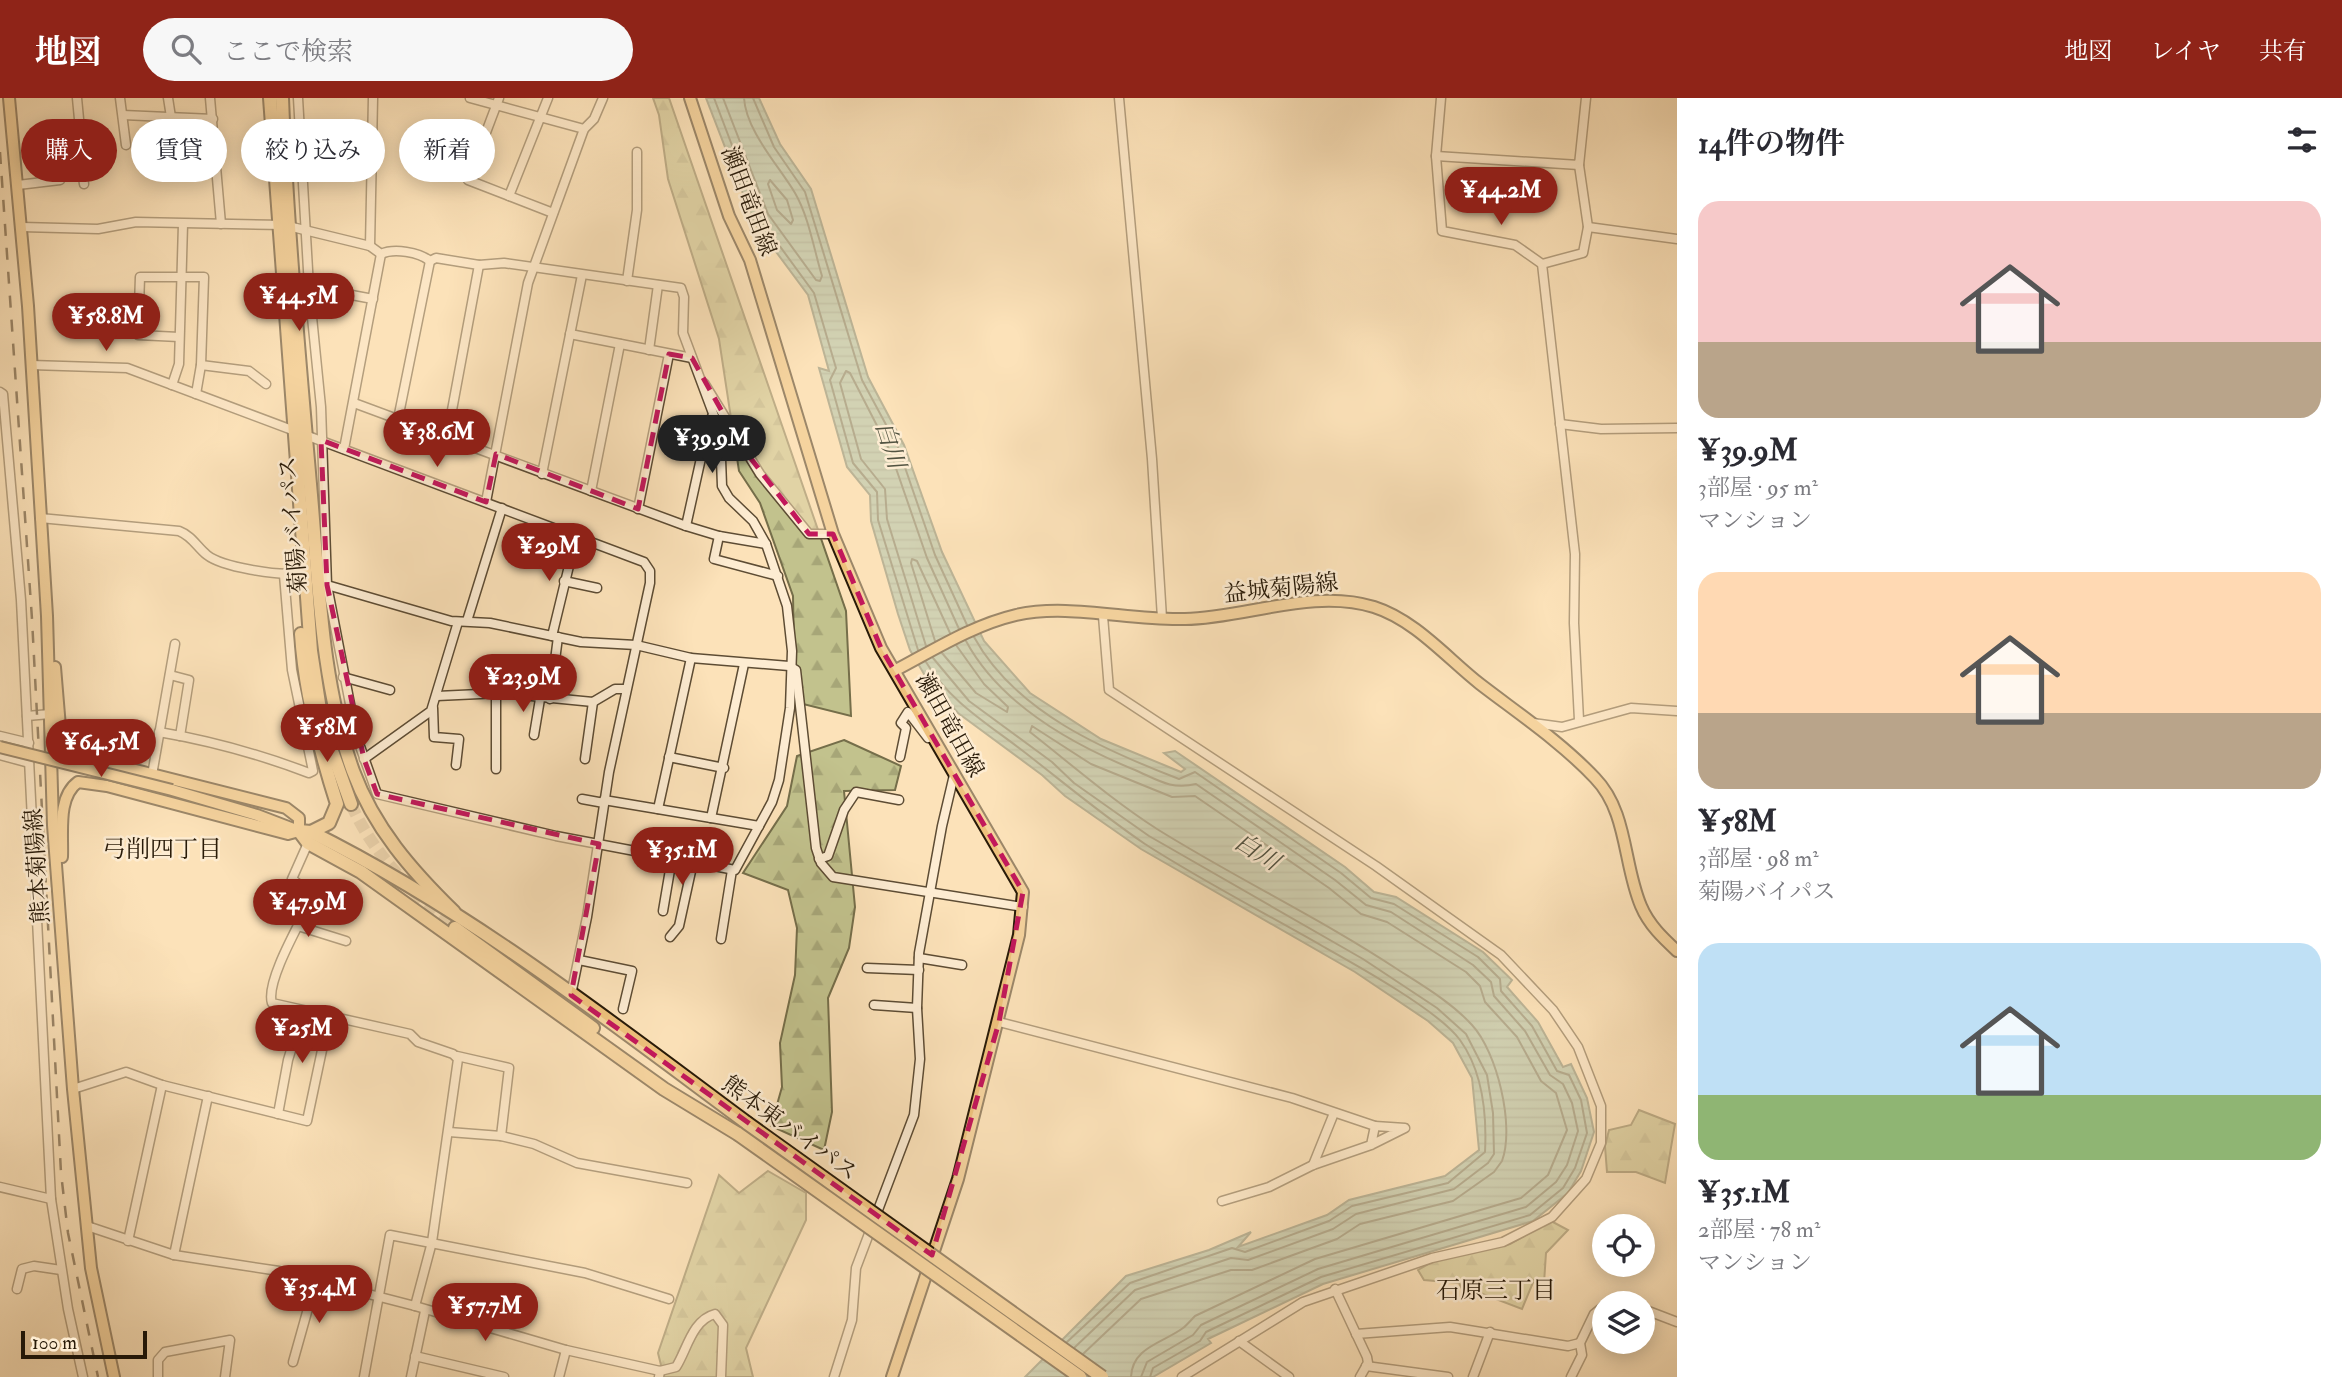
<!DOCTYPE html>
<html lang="ja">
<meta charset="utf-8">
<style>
:root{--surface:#fff;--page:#f7f7f7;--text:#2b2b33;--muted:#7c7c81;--accent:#8f2418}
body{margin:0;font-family:"IM FELL Double Pica","Noto Serif JP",serif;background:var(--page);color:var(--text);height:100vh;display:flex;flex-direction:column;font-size:26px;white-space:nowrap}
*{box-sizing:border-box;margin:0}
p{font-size:23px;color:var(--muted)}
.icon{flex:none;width:38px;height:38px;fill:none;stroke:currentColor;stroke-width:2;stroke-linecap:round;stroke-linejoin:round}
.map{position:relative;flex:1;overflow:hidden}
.panel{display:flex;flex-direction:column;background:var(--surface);width:665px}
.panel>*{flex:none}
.guide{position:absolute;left:21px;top:21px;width:665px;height:63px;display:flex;gap:14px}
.buttons{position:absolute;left:1592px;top:1116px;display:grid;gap:14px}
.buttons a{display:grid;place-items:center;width:63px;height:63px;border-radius:50%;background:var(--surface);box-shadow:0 4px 18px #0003;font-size:35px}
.scale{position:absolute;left:21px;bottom:18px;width:126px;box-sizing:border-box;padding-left:7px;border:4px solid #281a08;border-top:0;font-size:19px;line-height:24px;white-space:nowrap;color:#281a08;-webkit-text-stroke:5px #fdecd2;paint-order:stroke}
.price{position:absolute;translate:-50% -60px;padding:0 16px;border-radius:24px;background:var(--accent);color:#fff;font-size:23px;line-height:46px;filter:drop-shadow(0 2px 4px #0008)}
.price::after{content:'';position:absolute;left:50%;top:42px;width:21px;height:16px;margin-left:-10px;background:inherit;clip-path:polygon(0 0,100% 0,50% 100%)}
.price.current{background:#222;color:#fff}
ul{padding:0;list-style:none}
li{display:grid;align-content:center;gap:14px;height:371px;padding:0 21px}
li span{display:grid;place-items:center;height:217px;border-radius:21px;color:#555}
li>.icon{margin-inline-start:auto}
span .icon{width:126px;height:126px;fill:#fffc;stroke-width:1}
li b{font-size:30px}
h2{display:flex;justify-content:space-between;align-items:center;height:84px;padding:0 21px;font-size:30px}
.chip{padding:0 24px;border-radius:32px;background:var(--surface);box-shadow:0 4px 18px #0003;font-size:24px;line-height:63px}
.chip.current{background:var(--accent);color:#fff}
header{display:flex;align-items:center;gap:42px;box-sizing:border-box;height:98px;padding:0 35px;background:var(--accent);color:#fff}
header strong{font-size:33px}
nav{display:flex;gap:38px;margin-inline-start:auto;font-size:24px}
.search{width:490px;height:63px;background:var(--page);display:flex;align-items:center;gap:18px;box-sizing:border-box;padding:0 24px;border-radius:38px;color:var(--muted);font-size:26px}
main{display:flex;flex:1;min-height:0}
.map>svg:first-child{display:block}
</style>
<header>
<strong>地図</strong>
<div class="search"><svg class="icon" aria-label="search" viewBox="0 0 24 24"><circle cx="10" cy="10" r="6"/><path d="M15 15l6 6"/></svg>ここで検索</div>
<nav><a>地図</a><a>レイヤ</a><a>共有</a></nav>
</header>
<main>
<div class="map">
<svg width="1677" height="1279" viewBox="0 0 1677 1279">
<defs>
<pattern id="forest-firs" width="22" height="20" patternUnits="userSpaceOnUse" patternTransform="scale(1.75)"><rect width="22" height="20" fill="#c2c28d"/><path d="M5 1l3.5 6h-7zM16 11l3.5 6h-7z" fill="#a7a678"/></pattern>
<pattern id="water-rules" width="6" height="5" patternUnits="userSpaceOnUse" patternTransform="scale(1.75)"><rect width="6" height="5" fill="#a0beac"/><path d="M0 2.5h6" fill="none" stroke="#8aa392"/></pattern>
</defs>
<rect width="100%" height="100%" fill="#fce2b9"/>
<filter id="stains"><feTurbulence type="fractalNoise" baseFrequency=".00286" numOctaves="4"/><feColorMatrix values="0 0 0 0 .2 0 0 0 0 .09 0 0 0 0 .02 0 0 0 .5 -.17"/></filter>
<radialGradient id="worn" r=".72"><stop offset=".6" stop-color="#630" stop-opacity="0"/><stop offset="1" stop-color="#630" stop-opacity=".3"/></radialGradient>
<g fill="url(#forest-firs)" stroke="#756e4a" stroke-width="2">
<polygon points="653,0 669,0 846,513 851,618 795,604 793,498 760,405 739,373 719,241 668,81 659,17"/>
<polygon points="844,642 901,668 895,692 844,693 855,809 849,850 828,900 832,1014 824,1052 771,1028 782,989 780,945 795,877 797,830 788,792 743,775 787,708 797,658"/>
<polygon points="1639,1012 1675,1026 1665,1085 1636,1074 1607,1074 1605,1048 1609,1032 1631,1027"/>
<polygon points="768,1073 806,1095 806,1122 746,1250 753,1279 664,1279 658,1255 719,1077 739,1095"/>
<polygon points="1551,1123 1568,1132 1546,1155 1544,1185 1534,1182 1522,1211 1475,1193 1465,1198 1459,1185 1424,1182 1418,1172 1434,1163 1510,1146"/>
</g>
<polygon fill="url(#water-rules)" stroke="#707c6a" stroke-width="2" points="706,0 759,0 780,46 811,91 868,279 904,347 942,454 984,543 1030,595 1101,641 1181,674 1185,671 1164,655 1175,653 1345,769 1374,794 1396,799 1483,854 1512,882 1507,889 1538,924 1563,969 1571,966 1587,1000 1594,1034 1581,1073 1568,1095 1533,1123 1323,1186 1208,1241 1211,1245 1153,1279 1025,1279 1126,1178 1209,1152 1251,1134 1238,1149 1327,1117 1349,1102 1445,1078 1479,1052 1472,980 1453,945 1428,923 1355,874 1141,751 1065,698 1042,677 958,615 924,576 910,552 898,516 871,423 870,397 847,369 819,270 829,273 808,197 754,124"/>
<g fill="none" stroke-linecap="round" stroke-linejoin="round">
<g stroke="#646c5a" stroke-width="2">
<polyline points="714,0 760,121 814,195 836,270 830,282 853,365 877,394 878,422 918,552"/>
<path d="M723,0l45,116 48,66 4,1 2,-5c-8,-26 -13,-59 -27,-83 -16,-27 -49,-62 -51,-95"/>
<polyline points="753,0 774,49 805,94 862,282 898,349 935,457 967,527"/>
<polygon points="770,82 787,102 793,122 791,126 777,112 768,86"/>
<path d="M974,539c41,75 130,113 205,142l16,-7 146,101 30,25 23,6 84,53 22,22 1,12 31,35 25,45 12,4 12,25 6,33 -12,35 -12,20 -33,27 -209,62 -115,55 -6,9 -47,27 -3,9"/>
<polyline points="935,543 911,465 912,461 917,463 950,535"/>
<path d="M966,543c34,63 105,103 169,129 23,10 36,20 61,14l139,96 31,25 25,7 82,53 18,17 3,14 31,35 25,44 13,9 9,19 6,28 -11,34 -11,17 -30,25 -208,62 -117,56 -8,10 -46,27 -6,15"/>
<polyline points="926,548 887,421 885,391 861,361 840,285 846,273 850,275 890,353 927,460 959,531"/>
<polyline points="942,555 976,595 1007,614 1008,609 984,586 956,547"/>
<polyline points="933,560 969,603 1052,664 1074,685 1149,738 1363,861 1437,910 1466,936 1487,977 1493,1015 1494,1056 1488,1065 1454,1091 1356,1116 1333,1131 1248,1162 1231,1160 1135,1192 1074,1250"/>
<path d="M926,564c23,39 62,62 97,89 40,31 79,64 122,93 57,37 120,69 179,103 34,19 115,64 136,93 23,32 27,73 25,112l-37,31 -96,23 -23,15 -84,31 -13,-4 -102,35 -63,59"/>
<path d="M1083,1256l58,-55 90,-29h21l85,-31 23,-15 93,-23 41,-29 8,-11c13,-35 -5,-109 -30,-136 -20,-22 -47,-38 -72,-54 -78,-52 -163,-92 -243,-142 -45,-29 -85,-64 -127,-97l2,-6 59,38 81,33 23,-1 134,92 32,26 26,8 79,50 14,14 5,16 32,35 24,44 15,12 11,37 -19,45 -27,23 -206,61 -120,57c-4,4 -8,9 -12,12 -20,15 -51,19 -52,49"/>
</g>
<path stroke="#d2ba96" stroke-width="12" stroke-dasharray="12 6" stroke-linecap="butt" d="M351,706c22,50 62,90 104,124"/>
<g stroke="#5d4c34" stroke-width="11">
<g id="minor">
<polyline points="77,0 81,42"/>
<polyline points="120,0 126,47"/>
<polyline points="168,0 171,19"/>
<polyline points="210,0 221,126"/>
<polyline points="298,0 309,189 321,309 327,487 356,637 377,696 556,738 735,772 772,704 779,682 790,610 792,553 787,508 766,446 753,423 729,400 722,388 720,334 683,235 684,199 681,190 504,165 479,167 436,160 430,163"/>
<polyline points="470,0 584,31"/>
<polyline points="499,0 468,82 553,115"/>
<polyline points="1119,0 1152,361 1162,520"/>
<polyline points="1441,0 1436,58 1442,133 1515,147 1542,166 1575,456 1574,525 1579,622"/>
<polyline points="123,17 213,21"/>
<polyline points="1436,58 1579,67 1586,0"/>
<polyline points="18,87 60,82 59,67 81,64 84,86"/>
<polyline points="509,98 548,0"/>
<path d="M22,129l76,2 38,-7 148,3 86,21 11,8c13,-6 38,-2 49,7"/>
<polyline points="1588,129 1677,141"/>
<polyline points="370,148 373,0"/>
<polyline points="1542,166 1583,155 1588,129 1579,67"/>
<polyline points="627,183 637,112 637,54"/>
<polyline points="309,189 373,201"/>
<polyline points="570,236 692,260"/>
<polyline points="179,239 138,237 140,179 204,179 201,267 196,296"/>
<polyline points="649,252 658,187"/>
<polyline points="31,267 127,270 644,464 650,473 650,485 609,674 587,819 571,897"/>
<polyline points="201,267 249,273 266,286"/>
<polyline points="704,285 760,376 809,436 833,436"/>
<polyline points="172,287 179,266 183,126"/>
<polyline points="0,294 3,296 21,502 51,1101 68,1211 83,1279"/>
<polyline points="354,305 686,428 719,438 766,446"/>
<polyline points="398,321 430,163"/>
<polyline points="1560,326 1601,331 1677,330"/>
<polyline points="447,339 479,167"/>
<polyline points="344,351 381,156"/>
<polyline points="542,376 582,177"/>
<polyline points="591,393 620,246"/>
<polyline points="486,404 528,185 584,31 594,21 603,0"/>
<polyline points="638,411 669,256"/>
<path d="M40,420l139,13c13,5 18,16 28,24 15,12 71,21 90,18"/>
<polyline points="686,428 709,324 713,317"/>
<polyline points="719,438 714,461 778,478"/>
<polyline points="564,483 597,490"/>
<polyline points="327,487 451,523 490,525 581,544 636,547 691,560 789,568 796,572 816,750 821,765 833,779 1023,809"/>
<polyline points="1103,518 1109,592 1376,768 1501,857 1553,912 1578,949 1601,1008 1601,1045 1586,1081 1552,1119 1503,1144 1432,1160 1303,1204 1182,1279"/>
<polyline points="467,523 502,410"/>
<polyline points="552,538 576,439"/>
<polyline points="170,577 189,582 180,638"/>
<polyline points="343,579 390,592"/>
<polyline points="496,595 496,671"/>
<polyline points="437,598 501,595 593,604 615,591 626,591"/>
<polyline points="550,601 558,539"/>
<polyline points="433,610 434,639 459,641 456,667"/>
<polyline points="27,618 50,616"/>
<polyline points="1533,625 1562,629 1631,610 1677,613"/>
<path d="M159,634c53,9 100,22 150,41l4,-2 -21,-101 -8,-95"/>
<polyline points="534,637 540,601"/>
<polyline points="0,638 29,645"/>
<polyline points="0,657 29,665"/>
<polyline points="669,659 724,670"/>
<polyline points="900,659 906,630 901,625 908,614 928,640"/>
<polyline points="364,661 431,613 458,524"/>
<polyline points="585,661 593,604"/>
<polyline points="152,677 175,546"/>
<polyline points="582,701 604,705"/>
<polyline points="604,702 759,728"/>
<polyline points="658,711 691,560"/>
<polyline points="711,720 744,566"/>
<path d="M308,745l-16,36 17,13 2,8c-10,21 -46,82 -39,103l138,31 8,8 35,12 5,5 -26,183 -17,64"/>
<polyline points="819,761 828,758 844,712 856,694 899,702"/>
<polyline points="663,813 672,760"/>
<polyline points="298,828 346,843"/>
<polyline points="670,839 679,828 693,764"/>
<polyline points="721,841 732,772"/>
<polyline points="919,860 962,867"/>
<polyline points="579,862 632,873 623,911"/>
<polyline points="867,870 919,872"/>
<polyline points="874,907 917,910"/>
<polyline points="999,924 1292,1000 1375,1028"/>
<polyline points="457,958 509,970 501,1038"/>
<polyline points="73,991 126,974 162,987 307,1023 329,919"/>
<polyline points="278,1016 288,962 303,913"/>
<polyline points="449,1034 501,1038 534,1046 577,1065 687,1085"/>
<polyline points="1313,1067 1334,1015"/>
<polyline points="0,1089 51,1101"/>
<polyline points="1222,1103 1269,1089 1313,1067 1371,1047 1405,1030 1375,1028 1371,1047"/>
<polyline points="87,1128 174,1157 279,1173 415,1208 566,1252 660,1273 659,1279"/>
<polyline points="128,1143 162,987"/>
<polyline points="174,1157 208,998"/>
<polyline points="17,1191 22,1171 34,1168 61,1172"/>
<polyline points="1335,1191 1367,1259 1368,1265 1360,1279"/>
<polyline points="1609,1206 1619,1206"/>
<polyline points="1643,1211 1677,1224"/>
<polyline points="1356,1236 1450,1229 1568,1248 1580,1245"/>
<polyline points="1239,1243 1289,1279"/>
<polyline points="415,1258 504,1279"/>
<polyline points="293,1264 316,1182"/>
<polyline points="1366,1268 1448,1279"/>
<path d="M660,1273l16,-4c11,-17 16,-47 39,-53l8,11 -2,52"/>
<polyline points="158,1279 158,1262 165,1254 230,1242 225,1279"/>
<polyline points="364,1279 390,1137 585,1175 669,1201"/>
<polyline points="411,1279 425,1213"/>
<polyline points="559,1279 566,1252"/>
<polyline points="834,1279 852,1222 856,1170 914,1017 920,961 917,910 919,855 942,728 954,677"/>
<polyline points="1473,1279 1490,1234"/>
<polyline points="1571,1279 1582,1257 1580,1245 1594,1216 1605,1207"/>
</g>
</g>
<g stroke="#281a08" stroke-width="14">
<g id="major">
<polyline points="9,0 28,208 47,518 53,727 73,991 91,1170 114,1279"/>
<polyline points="690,0 729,118 750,162 833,436 881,550 1023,794 1019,837 958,1081 892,1279"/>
<polyline points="55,569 61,641 76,657 286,710 299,720 299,733"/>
<path d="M896,572c38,-20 77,-45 120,-55 52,-12 115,6 169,4 61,-1 128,-31 189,-12 41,13 73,51 106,77 39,30 81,58 115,94 33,34 28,86 46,128 8,19 22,32 36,45"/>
<polyline points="172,692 257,717 296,732"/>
<path d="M62,759c1,-24 -5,-60 16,-75l29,4 181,48 11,-3"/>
</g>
</g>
<g stroke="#281a08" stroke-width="16">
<g id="highway">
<polyline points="270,0 311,553 322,625 351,706"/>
<path d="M282,0c5,129 17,258 28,386 9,96 10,196 43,287 21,57 59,100 101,141"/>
<path d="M301,536c4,59 18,114 36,170l-8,19 -18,9"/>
<path d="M299,733l12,1c157,78 296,187 436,291"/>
<polyline points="299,733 308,745 361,774 664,991 738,1036"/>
<polyline points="455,830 593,930"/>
</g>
</g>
<use href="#minor" stroke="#fdecd2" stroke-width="8"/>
<use href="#major" stroke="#eec17c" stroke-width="10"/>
<use href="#highway" stroke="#eec17c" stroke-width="12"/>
<polyline stroke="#281a08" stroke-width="2.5" stroke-dasharray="12 12" stroke-linecap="butt" points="0,54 32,521 61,1075 68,1135 98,1279"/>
<g stroke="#281a08" stroke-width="14" stroke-linecap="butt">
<polyline id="major-bridge" points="0,649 172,692"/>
</g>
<g stroke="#281a08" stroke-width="16" stroke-linecap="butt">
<g id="highway-bridge">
<polyline points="747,1025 1102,1279"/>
<polyline points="738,1036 1080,1279"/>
</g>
</g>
<use href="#major-bridge" stroke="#eec17c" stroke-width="10"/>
<use href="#highway-bridge" stroke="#eec17c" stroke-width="12"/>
</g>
<path d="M0 0H1677V1279H0ZM669,256l23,4 50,89 67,87h24l48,114 142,244 -24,130 -67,233 -361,-260 28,-151 -222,-50 -13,-35 -37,-174 -6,-145 165,62 10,-48 142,55z" fill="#fce2b9" fill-opacity=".55" fill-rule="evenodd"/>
<path fill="none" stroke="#c2185b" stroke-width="5" stroke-dasharray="14 9" stroke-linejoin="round" d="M669,256l23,4 50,89 67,87h24l48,114 142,244 -24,130 -67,233 -361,-260 28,-151 -222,-50 -13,-35 -37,-174 -6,-145 165,62 10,-48 142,55z"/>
<g text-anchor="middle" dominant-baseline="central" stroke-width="5" stroke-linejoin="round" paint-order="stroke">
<g font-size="23" fill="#281a08" stroke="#fdecd2">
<text transform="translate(749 103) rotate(69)">瀬田竜田線</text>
<text transform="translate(293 427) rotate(-95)">菊陽バイパス</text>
<text transform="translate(1281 490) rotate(-6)">益城菊陽線</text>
<text transform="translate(950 627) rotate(61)">瀬田竜田線</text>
<text transform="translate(37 768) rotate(-94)">熊本菊陽線</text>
<text transform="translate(790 1030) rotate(36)">熊本東バイパス</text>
</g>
<g font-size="24" font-style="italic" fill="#525341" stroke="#fdecd2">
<text transform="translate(890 347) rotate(72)">白川</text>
<text transform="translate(1257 754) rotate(32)">白川</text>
</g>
<g font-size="24" fill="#281a08" stroke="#fdecd2">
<text x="162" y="751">弓削四丁目</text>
<text x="1496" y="1192">石原三丁目</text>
</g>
</g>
<rect width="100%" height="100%" filter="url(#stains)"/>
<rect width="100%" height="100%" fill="url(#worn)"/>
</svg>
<div class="buttons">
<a><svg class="icon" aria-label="locate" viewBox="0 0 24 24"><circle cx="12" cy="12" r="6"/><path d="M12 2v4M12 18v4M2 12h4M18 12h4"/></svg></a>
<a><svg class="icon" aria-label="layers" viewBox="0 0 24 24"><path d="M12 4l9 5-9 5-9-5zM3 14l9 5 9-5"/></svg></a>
</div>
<div class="scale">100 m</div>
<b class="price" style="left:1501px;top:129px">¥44.2M</b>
<b class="price" style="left:299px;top:235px">¥44.5M</b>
<b class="price" style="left:106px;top:255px">¥58.8M</b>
<b class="price" style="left:437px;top:371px">¥38.6M</b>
<b class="price current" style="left:712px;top:377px">¥39.9M</b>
<b class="price" style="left:549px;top:485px">¥29M</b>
<b class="price" style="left:523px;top:616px">¥23.9M</b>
<b class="price" style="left:327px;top:666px">¥58M</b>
<b class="price" style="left:101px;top:681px">¥64.5M</b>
<b class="price" style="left:682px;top:789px">¥35.1M</b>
<b class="price" style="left:308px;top:841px">¥47.9M</b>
<b class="price" style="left:302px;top:967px">¥25M</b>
<b class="price" style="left:319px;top:1227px">¥35.4M</b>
<b class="price" style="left:485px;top:1245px">¥57.7M</b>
<div class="guide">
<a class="chip current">購入</a>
<a class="chip">賃貸</a>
<a class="chip">絞り込み</a>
<a class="chip">新着</a>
</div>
</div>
<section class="panel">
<h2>14件の物件<svg class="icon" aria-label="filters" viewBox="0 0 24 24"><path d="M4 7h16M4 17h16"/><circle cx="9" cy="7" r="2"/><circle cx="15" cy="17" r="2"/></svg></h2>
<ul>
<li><span style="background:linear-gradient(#f6c9c9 65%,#b9a48a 0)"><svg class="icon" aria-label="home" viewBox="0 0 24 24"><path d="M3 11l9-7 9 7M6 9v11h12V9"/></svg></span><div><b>¥39.9M</b><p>3部屋 · 95 m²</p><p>マンション</p></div></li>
<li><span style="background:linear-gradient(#ffd9b3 65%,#b9a48a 0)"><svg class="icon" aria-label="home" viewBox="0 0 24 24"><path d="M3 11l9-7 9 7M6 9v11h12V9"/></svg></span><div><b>¥58M</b><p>3部屋 · 98 m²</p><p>菊陽バイパス</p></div></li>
<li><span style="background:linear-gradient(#bfe0f5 70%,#8fb573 0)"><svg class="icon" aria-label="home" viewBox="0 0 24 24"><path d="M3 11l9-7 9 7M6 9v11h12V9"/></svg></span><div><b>¥35.1M</b><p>2部屋 · 78 m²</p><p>マンション</p></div></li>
</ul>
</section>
</main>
